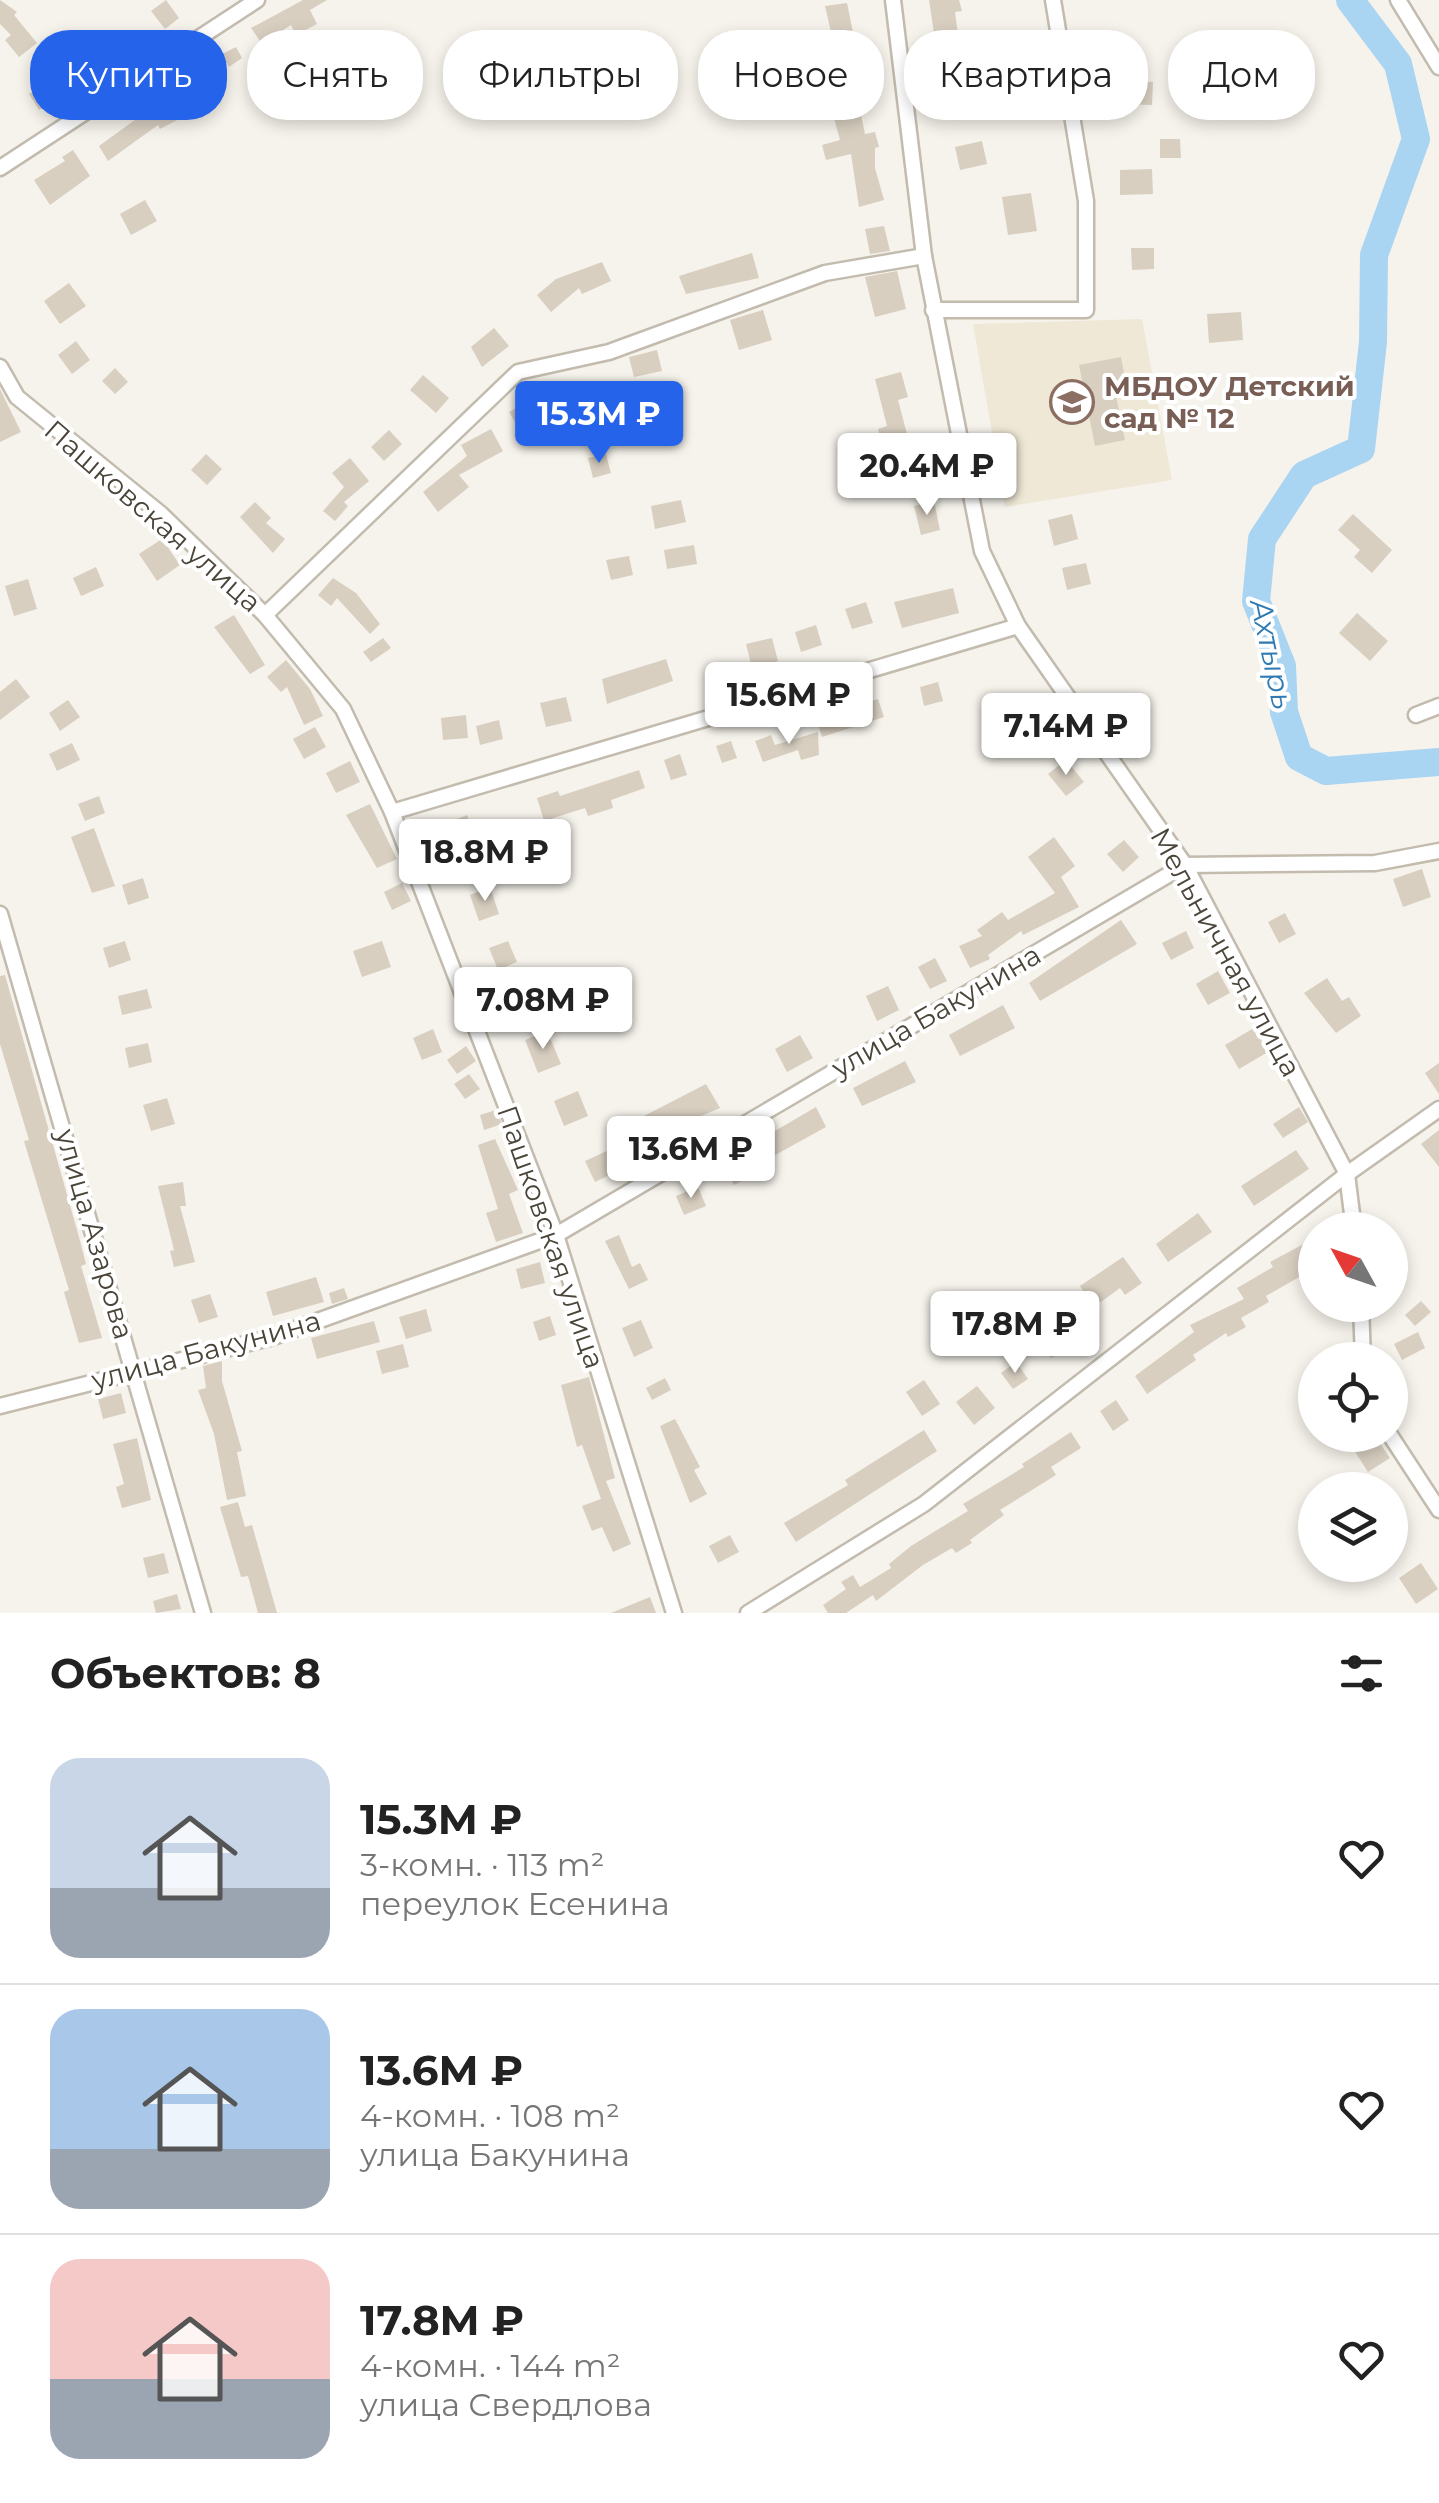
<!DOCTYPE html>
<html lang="ru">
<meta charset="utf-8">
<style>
:root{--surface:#fff;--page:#f6f6f6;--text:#222;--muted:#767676;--line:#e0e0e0;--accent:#2563eb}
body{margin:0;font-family:Montserrat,sans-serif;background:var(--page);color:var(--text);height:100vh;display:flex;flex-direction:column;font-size:38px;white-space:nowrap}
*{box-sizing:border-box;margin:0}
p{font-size:32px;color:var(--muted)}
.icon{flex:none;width:55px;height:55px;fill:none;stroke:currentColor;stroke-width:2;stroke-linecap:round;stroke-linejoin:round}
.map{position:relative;height:1613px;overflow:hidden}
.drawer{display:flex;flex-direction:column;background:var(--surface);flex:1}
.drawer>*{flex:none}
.top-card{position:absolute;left:30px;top:30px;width:1380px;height:90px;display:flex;gap:20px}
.needle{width:65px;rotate:310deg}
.fabs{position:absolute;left:1298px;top:1212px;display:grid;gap:20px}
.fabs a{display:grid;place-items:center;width:110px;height:110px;border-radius:50%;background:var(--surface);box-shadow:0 5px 15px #0003;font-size:50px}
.price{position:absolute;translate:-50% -85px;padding:0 22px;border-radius:10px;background:#fff;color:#222;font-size:32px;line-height:65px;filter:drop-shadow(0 2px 5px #0008)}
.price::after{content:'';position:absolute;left:50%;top:60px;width:30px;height:22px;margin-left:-15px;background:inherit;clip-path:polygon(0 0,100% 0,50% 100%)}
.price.on{background:var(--accent);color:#fff}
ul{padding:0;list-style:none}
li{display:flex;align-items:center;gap:30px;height:250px;padding:0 50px}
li+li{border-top:2px solid var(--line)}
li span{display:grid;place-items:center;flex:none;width:280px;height:200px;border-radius:30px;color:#555}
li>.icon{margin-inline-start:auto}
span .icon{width:120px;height:120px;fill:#fffc;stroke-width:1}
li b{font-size:42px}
h2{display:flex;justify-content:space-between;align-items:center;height:120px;padding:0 50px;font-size:42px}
.tag{padding:0 35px;border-radius:40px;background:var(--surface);box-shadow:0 5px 15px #0003;font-size:35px;line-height:90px}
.tag.on{background:var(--accent);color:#fff}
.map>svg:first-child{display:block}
</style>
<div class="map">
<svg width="1439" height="1613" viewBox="0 0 1439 1613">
<rect width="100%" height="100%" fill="#f6f3ec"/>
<polygon fill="#efe8d6" points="1142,319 1172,480 1005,507 973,324"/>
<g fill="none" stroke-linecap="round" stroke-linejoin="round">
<polyline stroke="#a9d4f2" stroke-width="28" points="1350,0 1398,64 1416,139 1374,255 1373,342 1361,449 1304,475 1262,539 1256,601 1282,666 1284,712 1299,757 1326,771 1439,762"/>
</g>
<g fill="#d8cfc1">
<polygon points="0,0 17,12 14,15 37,43 19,57 5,40 11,35 0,24"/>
<polygon points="166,0 179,18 165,29 151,11"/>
<polygon points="303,0 327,0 310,10 317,24 296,35 291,25 262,44 251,28"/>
<polygon points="929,0 959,0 962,11 955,12 960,50 937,53"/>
<polygon points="847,3 856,47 835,50 825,6"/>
<polygon points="90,39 110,63 39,110 29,94 53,79 50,75"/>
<polygon points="236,47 242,58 229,67 222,54"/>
<polygon points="275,63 290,89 269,101 254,74"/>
<polygon points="1120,81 1153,82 1152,105 1120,104"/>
<polygon points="967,84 970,111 945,114 942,87"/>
<polygon points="843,89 846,119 861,115 865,134 875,132 879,147 875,148 875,168 884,200 859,207 851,154 826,160 822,145 840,140 831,107 824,107 823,91"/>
<polygon points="172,93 185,116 160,129 158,125 108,161 99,146"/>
<polygon points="1160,139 1180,139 1181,158 1160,158"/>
<polygon points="982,141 987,164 960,170 955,147"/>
<polygon points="73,150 90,176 50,205 34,180 65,161 62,157"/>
<polygon points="1152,169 1153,194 1120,195 1120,170"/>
<polygon points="1031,193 1037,231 1008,235 1002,197"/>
<polygon points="145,200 157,221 131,235 120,214"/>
<polygon points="884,226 890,251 870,254 865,229"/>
<polygon points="1131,248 1154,248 1154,269 1132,270"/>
<polygon points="752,253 759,278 686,294 679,276"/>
<polygon points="602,262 611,281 582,294 579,288 551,312 537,295 556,279"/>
<polygon points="897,271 906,309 875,317 865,277"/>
<polygon points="69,283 86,306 60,324 44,301"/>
<polygon points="763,310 772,340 739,350 730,320"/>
<polygon points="1241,312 1243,340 1209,343 1207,314"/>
<polygon points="494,328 509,346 482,367 471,347"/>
<polygon points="76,341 90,360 72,374 58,355"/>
<polygon points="657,350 662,371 634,377 629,357"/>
<polygon points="1121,357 1127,389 1115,391 1125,440 1095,446 1079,365"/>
<polygon points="115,368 128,382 115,394 102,381"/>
<polygon points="901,372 908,397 898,400 908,438 882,444 878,429 887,426 875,379"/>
<polygon points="423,375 449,398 436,413 410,390"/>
<polygon points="558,384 571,415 525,438 509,412"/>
<polygon points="0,389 21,432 0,442"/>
<polygon points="662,417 666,437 644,442 639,422"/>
<polygon points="491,429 503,451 459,475 469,487 438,512 423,492 467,456 461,445"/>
<polygon points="389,430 402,444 384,461 371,447"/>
<polygon points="927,439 933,460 910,467 903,446"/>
<polygon points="206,454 222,469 207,485 191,470"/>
<polygon points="606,454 611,473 593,478 588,458"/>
<polygon points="350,458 369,481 344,502 348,506 335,521 323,511 344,487 332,473"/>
<polygon points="681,500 686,522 655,529 651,506"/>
<polygon points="934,501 940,530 921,535 914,506"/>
<polygon points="255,502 271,518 266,523 285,539 273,553 240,517"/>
<polygon points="1072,514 1078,539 1054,546 1048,520"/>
<polygon points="1353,514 1392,550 1372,573 1354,557 1360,550 1338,530"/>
<polygon points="162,539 180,565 157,581 139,554"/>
<polygon points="694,545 697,564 667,569 664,550"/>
<polygon points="629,556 633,575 611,580 606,560"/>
<polygon points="1086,563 1091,584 1067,590 1062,568"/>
<polygon points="96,567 104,586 81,596 73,578"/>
<polygon points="333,578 356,593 380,624 370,634 337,598 331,606 318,595"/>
<polygon points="28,579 37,609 14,616 5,586"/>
<polygon points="953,588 959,613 902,628 894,602"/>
<polygon points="866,602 873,623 852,629 845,609"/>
<polygon points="1357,613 1388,641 1370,661 1339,633"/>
<polygon points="234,615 265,665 250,674 214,627"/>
<polygon points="816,625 822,645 801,652 795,632"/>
<polygon points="383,638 391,648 371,662 363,652"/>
<polygon points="772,638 778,661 752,668 746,644"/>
<polygon points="666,659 673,681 607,704 602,679"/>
<polygon points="286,660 310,689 323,716 304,725 287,687 281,692 267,677"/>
<polygon points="16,679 30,697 0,720 0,692"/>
<polygon points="938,682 943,701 924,706 920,687"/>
<polygon points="566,697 572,721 546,727 540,703"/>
<polygon points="878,699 884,717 822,737 816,717"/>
<polygon points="68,700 80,717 60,731 49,713"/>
<polygon points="466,715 468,738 443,740 441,718"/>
<polygon points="499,720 503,739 480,745 476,726"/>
<polygon points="1039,720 1054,738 1033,756 1018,737"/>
<polygon points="315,727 326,747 304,759 293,739"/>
<polygon points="818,732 819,755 801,760 798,750 763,762 755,741 771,735 775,745"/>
<polygon points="731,741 737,758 722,763 716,746"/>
<polygon points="72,743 80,760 57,771 49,754"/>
<polygon points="680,754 687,775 671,780 664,760"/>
<polygon points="1066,760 1084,782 1066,796 1048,774"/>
<polygon points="350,761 360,782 336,793 326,773"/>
<polygon points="639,770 645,788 611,800 613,808 588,816 585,808 544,821 537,798 558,791 560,796"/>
<polygon points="99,796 105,813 85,821 78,804"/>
<polygon points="370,804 397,859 377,868 346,815"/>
<polygon points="467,815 476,836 453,846 444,824"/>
<polygon points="94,828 115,886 92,893 71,837"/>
<polygon points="1054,837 1075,866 1061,877 1079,907 1023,935 1021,931 988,955 990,959 970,968 959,946 982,936 977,930 1002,912 1008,920 1055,893 1028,857"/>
<polygon points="1124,840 1139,857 1123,872 1107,854"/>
<polygon points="1422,869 1431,897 1403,907 1393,879"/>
<polygon points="143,878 149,898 128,905 122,885"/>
<polygon points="402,883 411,901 392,910 384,892"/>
<polygon points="490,887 499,914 479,921 470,895"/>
<polygon points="1285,913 1296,934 1279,943 1268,922"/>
<polygon points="1121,920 1137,944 1040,1001 1029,983"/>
<polygon points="1186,931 1194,948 1171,960 1162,943"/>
<polygon points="125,941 131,960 109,968 103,948"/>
<polygon points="382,941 391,967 362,977 353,951"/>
<polygon points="508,941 517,962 498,970 489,948"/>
<polygon points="935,958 947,981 930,989 918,967"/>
<polygon points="1218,971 1230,993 1208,1005 1196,984"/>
<polygon points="5,975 79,1237 86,1264 81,1266 102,1338 79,1343 64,1292 69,1290 24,1141 29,1140 0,1044 0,976"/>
<polygon points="1327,978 1342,1001 1349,997 1361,1016 1336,1033 1304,993"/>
<polygon points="888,986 899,1010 877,1021 866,996"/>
<polygon points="520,987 530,1012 512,1019 502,994"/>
<polygon points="147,989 152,1008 122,1015 118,996"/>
<polygon points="1003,1005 1015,1028 960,1056 949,1035"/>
<polygon points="1254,1028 1268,1052 1239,1069 1225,1045"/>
<polygon points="433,1029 442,1052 422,1060 413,1038"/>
<polygon points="547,1031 561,1064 538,1073 525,1040"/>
<polygon points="800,1035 813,1058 787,1072 775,1049"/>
<polygon points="148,1043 152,1062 129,1068 125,1048"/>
<polygon points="466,1046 476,1061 457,1074 447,1060"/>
<polygon points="905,1061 916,1082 862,1106 853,1088"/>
<polygon points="1439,1063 1439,1094 1425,1073"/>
<polygon points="469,1074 480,1089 465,1099 454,1084"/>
<polygon points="706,1084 720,1108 652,1137 642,1117"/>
<polygon points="578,1091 588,1116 564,1126 554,1101"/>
<polygon points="167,1098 175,1124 151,1131 143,1105"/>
<polygon points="816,1107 826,1127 759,1164 762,1170 734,1185 722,1162"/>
<polygon points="1299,1107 1308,1122 1283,1138 1273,1124"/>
<polygon points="496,1110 502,1124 484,1130 480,1115"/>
<polygon points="1439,1130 1439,1167 1421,1144"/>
<polygon points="495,1139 518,1190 509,1194 523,1233 496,1242 486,1213 498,1209 478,1145"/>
<polygon points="611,1149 620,1170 595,1182 585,1161"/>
<polygon points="1296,1150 1309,1169 1254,1206 1241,1186"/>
<polygon points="183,1182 186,1206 180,1206 195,1262 174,1267 170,1251 174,1250 158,1186"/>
<polygon points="698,1187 706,1206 684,1215 676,1196"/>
<polygon points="1198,1213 1212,1232 1168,1262 1156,1244"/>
<polygon points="619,1235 632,1267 640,1263 648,1280 629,1289 605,1241"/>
<polygon points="1315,1238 1315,1268 1266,1296 1269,1302 1241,1318 1246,1327 1228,1337 1226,1333 1193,1355 1196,1360 1147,1394 1135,1376 1194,1332 1190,1325 1244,1299 1237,1288 1273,1267 1270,1262"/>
<polygon points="1123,1257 1142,1283 1125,1295 1120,1288 1094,1307 1080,1286"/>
<polygon points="540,1262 545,1283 521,1289 516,1269"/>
<polygon points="316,1277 324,1302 273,1316 266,1292"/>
<polygon points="344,1288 348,1299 332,1304 329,1293"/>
<polygon points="210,1294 218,1317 199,1323 191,1300"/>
<polygon points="1421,1301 1431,1312 1415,1326 1405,1315"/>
<polygon points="426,1309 432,1331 406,1339 399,1317"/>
<polygon points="550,1316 556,1335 539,1341 533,1322"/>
<polygon points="641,1320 653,1348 634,1357 622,1328"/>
<polygon points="374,1321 380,1342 317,1359 311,1338"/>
<polygon points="1055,1326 1069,1346 1051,1358 1038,1338"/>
<polygon points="1418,1332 1425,1348 1402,1360 1394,1344"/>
<polygon points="403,1344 409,1367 382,1374 376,1351"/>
<polygon points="222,1361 222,1381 242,1451 237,1452 246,1496 227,1500 214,1434 198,1390 206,1388 203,1366"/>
<polygon points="1016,1362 1028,1379 1013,1389 1001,1373"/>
<polygon points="589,1377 615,1478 606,1481 631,1544 613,1552 602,1527 592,1531 582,1506 601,1499 582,1445 577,1447 561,1385"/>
<polygon points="665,1378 671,1390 652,1400 646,1388"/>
<polygon points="924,1380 940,1404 922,1416 906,1392"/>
<polygon points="977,1386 995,1408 974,1425 956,1402"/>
<polygon points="121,1393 126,1413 103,1419 98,1399"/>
<polygon points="1116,1400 1129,1420 1113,1431 1100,1411"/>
<polygon points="675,1419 700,1467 694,1470 707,1494 690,1503 660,1426"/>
<polygon points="924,1430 937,1451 796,1542 784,1523 848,1485 845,1480"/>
<polygon points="1071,1432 1081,1448 1051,1467 1056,1475 1000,1510 1004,1515 970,1540 972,1543 956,1553 952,1548 923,1565 876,1601 873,1595 846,1613 828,1613 823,1605 846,1589 841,1582 853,1575 860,1587 891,1568 889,1564 911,1546 968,1511 963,1504 1024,1467 1022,1464"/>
<polygon points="1375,1436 1390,1458 1368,1472 1354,1450"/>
<polygon points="137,1438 151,1500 122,1508 116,1487 124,1484 113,1444"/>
<polygon points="238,1502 245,1527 252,1525 277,1613 258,1613 248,1576 241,1577 220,1507"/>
<polygon points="730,1535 739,1552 718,1563 709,1546"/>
<polygon points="164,1553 169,1573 148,1578 143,1558"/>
<polygon points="1421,1563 1438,1589 1416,1604 1399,1578"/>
<polygon points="177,1594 181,1609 156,1613 153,1601"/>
<polygon points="650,1597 656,1613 611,1613"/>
</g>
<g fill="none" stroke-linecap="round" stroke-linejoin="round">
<g stroke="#c2bbae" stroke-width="19">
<g id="street">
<polyline points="893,0 924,256 982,551 1018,626 1185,865 1347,1174 1354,1230"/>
<polyline points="1398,0 1439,67"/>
<polyline points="0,168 257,0"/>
<polyline points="933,310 1086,310 1086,201 1053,0"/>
<polyline points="0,367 17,397 161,514 265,615 343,709 392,812 556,1235 674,1613"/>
<polyline points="265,615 518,372 609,352 825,273 924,256"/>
<polyline points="1416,715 1439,706"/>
<polyline points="392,812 1018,626"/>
<polyline points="0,914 203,1613"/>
<polyline points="1361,1305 1363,1360"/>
<polyline points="0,1406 273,1337 556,1235 1185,865 1375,863 1439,851"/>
<polyline points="1390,1435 1439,1510"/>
<polyline points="748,1613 924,1504 1347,1174 1439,1109"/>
</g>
</g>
<use href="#street" stroke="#fff" stroke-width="14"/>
</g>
<defs>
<g id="school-ring" transform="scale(2.25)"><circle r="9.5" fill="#fff" stroke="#8d6e63" stroke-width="1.5"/><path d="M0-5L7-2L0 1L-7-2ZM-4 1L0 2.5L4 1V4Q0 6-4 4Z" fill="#8d6e63"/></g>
</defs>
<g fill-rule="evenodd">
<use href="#school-ring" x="1072" y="402"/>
</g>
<g text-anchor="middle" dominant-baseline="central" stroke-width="8" stroke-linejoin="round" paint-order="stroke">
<g font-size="28" font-weight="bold" fill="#785e54" stroke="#fff" text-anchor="start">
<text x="1104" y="386">МБДОУ Детский<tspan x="1104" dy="32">сад № 12</tspan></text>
</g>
<g font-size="28" fill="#4b4439" stroke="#fff">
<text transform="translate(153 516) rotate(41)">Пашковская улица</text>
<text transform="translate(1226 952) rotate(61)">Мельничная улица</text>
<text transform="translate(936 1011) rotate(-30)">улица Бакунина</text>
<text transform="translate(95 1234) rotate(74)">улица Азарова</text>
<text transform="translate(551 1237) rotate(71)">Пашковская улица</text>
<text transform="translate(206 1350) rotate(-15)">улица Бакунина</text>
</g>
<g font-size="30" font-style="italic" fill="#2e7ab2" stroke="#fff">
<text transform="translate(1272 654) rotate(78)">Ахтырь</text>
</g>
</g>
</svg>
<div class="fabs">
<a><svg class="needle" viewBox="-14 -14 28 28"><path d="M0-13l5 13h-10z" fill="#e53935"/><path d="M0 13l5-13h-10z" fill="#767676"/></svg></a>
<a><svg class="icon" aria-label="locate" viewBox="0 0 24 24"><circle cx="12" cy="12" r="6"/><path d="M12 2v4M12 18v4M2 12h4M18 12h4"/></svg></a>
<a><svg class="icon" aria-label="layers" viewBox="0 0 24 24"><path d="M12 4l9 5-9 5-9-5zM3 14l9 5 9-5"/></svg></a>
</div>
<b class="price on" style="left:599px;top:466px">15.3M ₽</b>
<b class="price" style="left:927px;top:518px">20.4M ₽</b>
<b class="price" style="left:789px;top:747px">15.6M ₽</b>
<b class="price" style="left:1066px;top:778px">7.14M ₽</b>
<b class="price" style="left:485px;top:904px">18.8M ₽</b>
<b class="price" style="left:543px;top:1052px">7.08M ₽</b>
<b class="price" style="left:691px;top:1201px">13.6M ₽</b>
<b class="price" style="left:1015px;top:1376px">17.8M ₽</b>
<div class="top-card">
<a class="tag on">Купить</a>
<a class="tag">Снять</a>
<a class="tag">Фильтры</a>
<a class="tag">Новое</a>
<a class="tag">Квартира</a>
<a class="tag">Дом</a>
</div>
</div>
<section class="drawer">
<h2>Объектов: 8<svg class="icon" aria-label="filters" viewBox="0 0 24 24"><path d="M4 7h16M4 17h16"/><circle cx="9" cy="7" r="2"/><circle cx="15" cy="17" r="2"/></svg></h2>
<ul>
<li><span style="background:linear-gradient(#c9d6e8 65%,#9aa5b1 0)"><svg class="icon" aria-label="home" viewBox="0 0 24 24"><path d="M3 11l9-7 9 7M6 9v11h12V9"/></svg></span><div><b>15.3M ₽</b><p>3-комн. · 113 m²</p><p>переулок Есенина</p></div><svg class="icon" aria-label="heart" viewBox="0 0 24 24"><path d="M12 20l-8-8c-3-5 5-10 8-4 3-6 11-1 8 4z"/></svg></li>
<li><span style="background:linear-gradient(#a9c7e8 70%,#9aa5b1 0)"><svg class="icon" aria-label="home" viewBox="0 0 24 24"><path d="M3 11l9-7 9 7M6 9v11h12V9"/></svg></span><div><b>13.6M ₽</b><p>4-комн. · 108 m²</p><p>улица Бакунина</p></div><svg class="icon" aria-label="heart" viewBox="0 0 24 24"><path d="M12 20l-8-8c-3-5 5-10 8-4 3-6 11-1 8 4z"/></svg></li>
<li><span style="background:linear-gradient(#f6c9c9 60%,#9aa5b1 0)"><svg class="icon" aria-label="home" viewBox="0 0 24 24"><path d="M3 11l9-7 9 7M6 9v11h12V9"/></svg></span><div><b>17.8M ₽</b><p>4-комн. · 144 m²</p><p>улица Свердлова</p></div><svg class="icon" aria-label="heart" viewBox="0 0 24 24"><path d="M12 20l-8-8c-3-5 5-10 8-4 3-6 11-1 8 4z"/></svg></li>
</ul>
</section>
